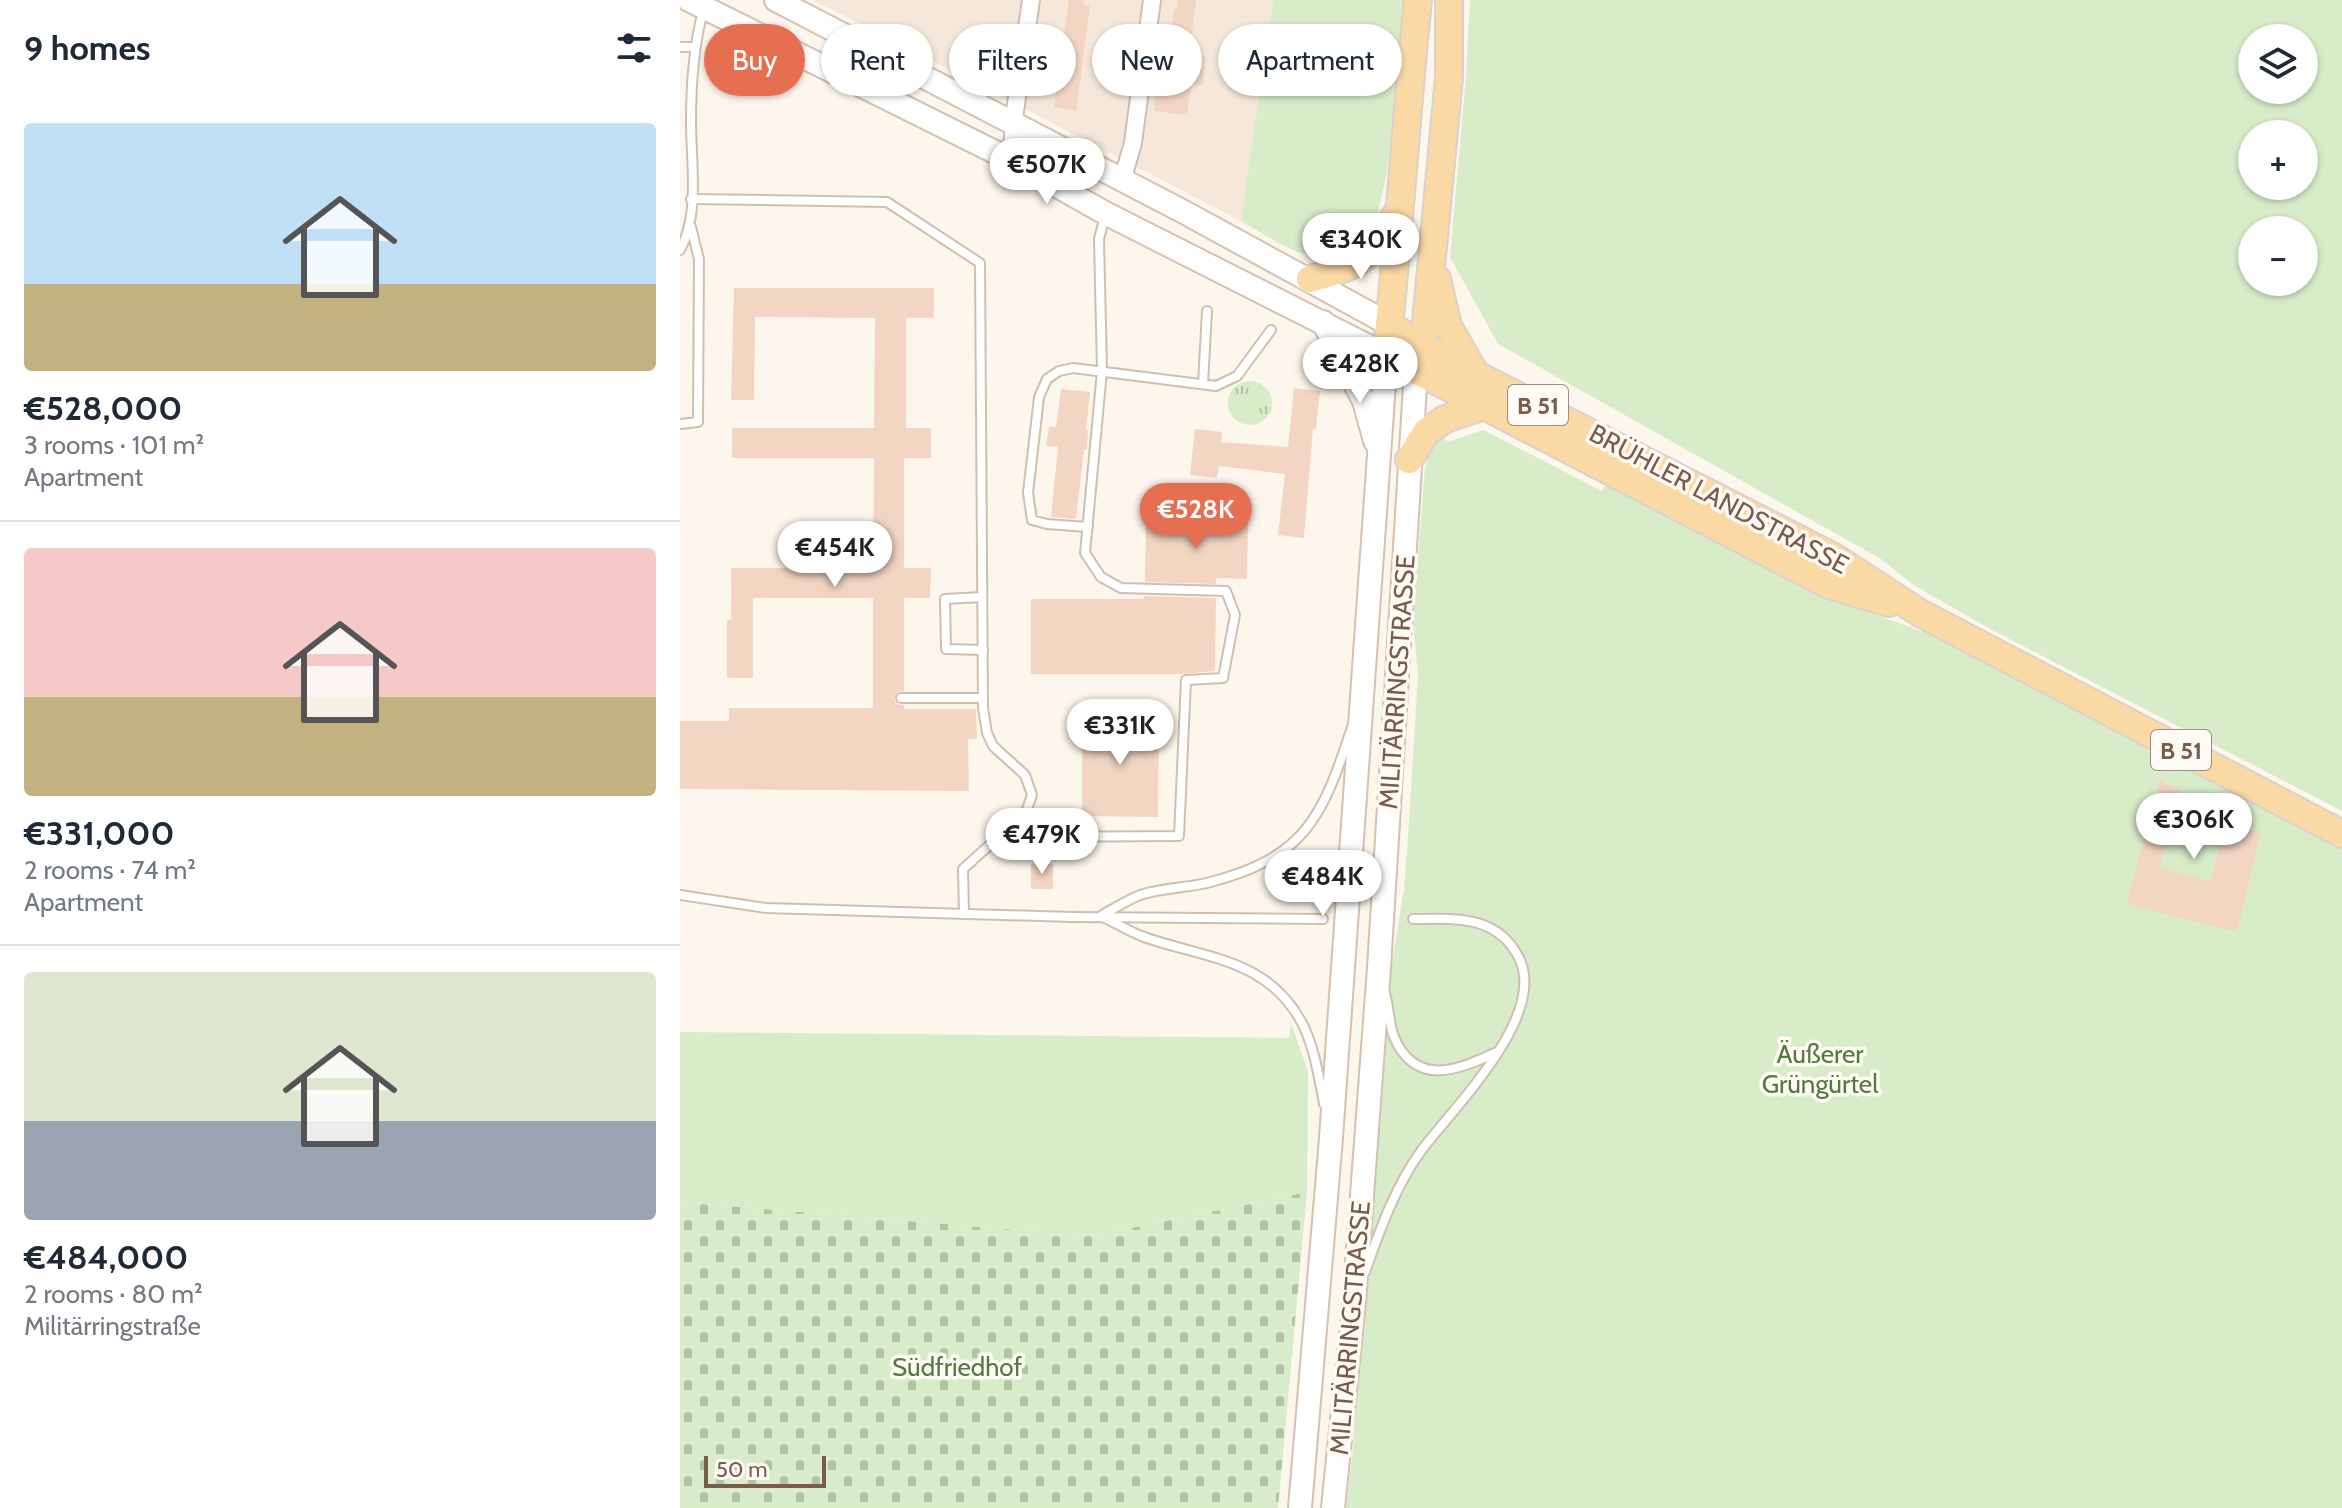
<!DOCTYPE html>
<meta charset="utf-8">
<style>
:root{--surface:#fff;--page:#f2f2f3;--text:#1f2937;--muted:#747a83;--line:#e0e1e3;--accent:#e76f51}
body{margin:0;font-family:Cabin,sans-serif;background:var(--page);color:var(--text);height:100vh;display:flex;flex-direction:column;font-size:30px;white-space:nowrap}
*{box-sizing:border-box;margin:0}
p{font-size:26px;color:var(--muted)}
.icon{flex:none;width:44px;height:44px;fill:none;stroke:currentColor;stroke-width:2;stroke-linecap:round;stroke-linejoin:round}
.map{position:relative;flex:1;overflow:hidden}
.details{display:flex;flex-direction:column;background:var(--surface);width:680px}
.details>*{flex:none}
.hud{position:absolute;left:24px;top:24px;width:760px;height:72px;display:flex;gap:16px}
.fabs{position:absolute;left:1558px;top:24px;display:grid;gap:16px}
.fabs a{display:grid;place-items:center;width:80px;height:80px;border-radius:50%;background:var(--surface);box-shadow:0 2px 6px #0004;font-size:40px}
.scale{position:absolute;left:24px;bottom:20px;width:122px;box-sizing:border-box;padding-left:8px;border:4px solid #7a5c4d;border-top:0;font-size:22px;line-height:28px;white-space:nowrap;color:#7a5c4d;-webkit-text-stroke:6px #fffaf3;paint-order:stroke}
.price{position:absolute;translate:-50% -68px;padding:0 18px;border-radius:28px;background:#fff;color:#222;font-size:26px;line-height:52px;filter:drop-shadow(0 2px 4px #0008)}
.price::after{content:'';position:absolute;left:50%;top:48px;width:24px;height:18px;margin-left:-12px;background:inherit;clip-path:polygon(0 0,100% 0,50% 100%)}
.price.on{background:var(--accent);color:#fff}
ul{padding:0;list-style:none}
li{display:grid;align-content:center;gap:16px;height:424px;padding:0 24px}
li+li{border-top:2px solid var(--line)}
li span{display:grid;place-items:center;height:248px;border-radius:8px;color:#555}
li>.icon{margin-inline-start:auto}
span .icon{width:144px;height:144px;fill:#fffc;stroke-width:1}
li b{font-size:34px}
h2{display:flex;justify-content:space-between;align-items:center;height:96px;padding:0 24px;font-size:34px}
.tag{padding:0 28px;border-radius:36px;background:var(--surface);box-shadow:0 2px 6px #0004;font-size:28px;line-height:72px}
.tag.on{background:var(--accent);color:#fff}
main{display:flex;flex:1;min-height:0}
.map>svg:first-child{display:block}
</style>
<main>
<section class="details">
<h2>9 homes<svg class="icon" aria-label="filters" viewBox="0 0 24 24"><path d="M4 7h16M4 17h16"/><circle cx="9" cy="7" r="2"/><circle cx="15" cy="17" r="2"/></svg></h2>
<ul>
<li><span style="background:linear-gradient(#bfe0f5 65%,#c2b280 0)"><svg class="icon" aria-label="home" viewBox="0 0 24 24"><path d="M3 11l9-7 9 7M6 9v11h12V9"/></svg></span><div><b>€528,000</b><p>3 rooms · 101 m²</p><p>Apartment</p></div></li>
<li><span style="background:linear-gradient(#f6c9c9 60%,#c2b280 0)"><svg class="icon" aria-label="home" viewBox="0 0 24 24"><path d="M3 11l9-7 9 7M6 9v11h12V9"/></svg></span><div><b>€331,000</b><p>2 rooms · 74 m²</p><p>Apartment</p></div></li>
<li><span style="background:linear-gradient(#dfe7d0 60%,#9aa5b1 0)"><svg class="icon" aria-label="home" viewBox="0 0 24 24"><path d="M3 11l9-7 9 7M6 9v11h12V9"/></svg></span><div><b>€484,000</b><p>2 rooms · 80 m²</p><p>Militärringstraße</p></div></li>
</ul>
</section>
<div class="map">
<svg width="1662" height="1508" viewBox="0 0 1662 1508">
<defs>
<pattern id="grass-tufts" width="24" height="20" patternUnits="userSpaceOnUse" patternTransform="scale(2)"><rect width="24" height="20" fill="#d8ecc9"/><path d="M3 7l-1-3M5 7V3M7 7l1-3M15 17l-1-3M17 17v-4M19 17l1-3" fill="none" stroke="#b4c2a5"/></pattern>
<pattern id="cemetery-stones" width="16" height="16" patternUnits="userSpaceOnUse" patternTransform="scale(2)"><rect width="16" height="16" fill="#d8ecc9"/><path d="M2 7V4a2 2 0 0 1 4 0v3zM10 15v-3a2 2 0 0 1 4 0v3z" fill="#b4c2a5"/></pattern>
</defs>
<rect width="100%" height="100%" fill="#fdf6ec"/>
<polygon fill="#f5e8da" points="132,0 593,0 561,221 195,31"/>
<circle fill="url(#grass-tufts)" cx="570" cy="403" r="22"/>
<polygon fill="url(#cemetery-stones)" points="627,1192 598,1508 0,1508 0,1202 411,1236"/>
<g fill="#d8ecc9" fill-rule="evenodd">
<path d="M593,0h135l-22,178 -15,64c-58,30 -79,8 -130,-21z"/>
<path d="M790,0h872v811l-352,-182 -78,-45 -31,-25 -383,-215 -48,-87 16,-181zM1624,38v52h-52v-52zM1624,134v52h-52v-52zM1624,230v52h-52v-52z"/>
<polygon points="803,430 922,491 927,481 1166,604 1263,639 1662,846 1662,1508 666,1508 673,1449 703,1020 724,889 728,838 738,675 733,621 745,468 750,449 760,435 768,442"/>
<polygon points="611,1024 628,1071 627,1192 411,1236 0,1202 0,1032 609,1038"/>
</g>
<g fill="#f3d5c3" fill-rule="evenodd">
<polygon points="389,0 404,0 403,5 410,6 396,111 374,107"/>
<polygon points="498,0 516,0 509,54 483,50 486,24 492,24 494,9 497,10"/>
<polygon points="510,54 525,56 523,86 506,83"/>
<polygon points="477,82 511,86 507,115 474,111"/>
<polygon points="54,288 254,288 254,318 226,318 226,428 251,428 251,458 224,458 224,568 251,568 250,598 224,598 224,691 217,692 214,699 217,704 224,705 224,709 296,709 297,739 288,739 289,791 0,789 0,721 49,721 49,708 193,708 193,598 73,598 73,678 47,678 47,620 51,620 51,568 193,568 194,458 52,458 52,428 194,428 195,318 75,317 74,400 51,400"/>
<polygon points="614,388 640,391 636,430 633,429 624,538 598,535 605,474 539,466 537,478 510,475 515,429 542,432 541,442 608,447"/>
<polygon points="381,389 410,392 406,430 408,430 407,450 404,450 396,519 371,517 378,447 366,446 369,426 376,427"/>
<polygon points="466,520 568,522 567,579 536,578 536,584 465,582"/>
<polygon points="464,596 536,598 535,671 502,674 351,674 351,599 464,599"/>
<polygon points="402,718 479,719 478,817 402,816"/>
<path d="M1480,780l43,23 4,-6 24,13 -3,7 33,17 -24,98 -110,-28zM1496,805l48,25 -14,51 -50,-13z"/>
<rect x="351" y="864" width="22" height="25"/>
</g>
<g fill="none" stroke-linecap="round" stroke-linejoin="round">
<g stroke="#d1beb0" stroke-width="12">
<g id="service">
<polyline points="0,47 14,47"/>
<polyline points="11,199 207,202 300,263 303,708 307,733 313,746 345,775 352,795 346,812 283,869 284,914"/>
<path d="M0,250c20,-36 11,-87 11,-128 0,-38 2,-74 12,-111"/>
<polyline points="523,384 527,311"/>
<polyline points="0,424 18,422 19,259 11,227"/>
<polyline points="408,527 367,524 352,520 348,493 359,397 367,379 379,371 393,368 536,386 557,376 591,330"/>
<polyline points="302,597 265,599 266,649 303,650"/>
<polyline points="221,698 303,698"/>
<polyline points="320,837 499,836 506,680 543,678 555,615 546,591 441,588 421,577 405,553 422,371 419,239 425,216"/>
<polyline points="0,895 86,908 392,917 643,919"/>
<path d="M422,915c12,-6 25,-15 38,-20 21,-7 45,-7 67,-12 98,-25 115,-64 145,-156"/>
<path d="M425,918c13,6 25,14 39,19 62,22 126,21 160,90 11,24 15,51 20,77"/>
<path d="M705,993c4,14 4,31 9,44 22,51 64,33 103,15"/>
<path d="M685,1272c15,-42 30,-85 56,-121 32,-43 127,-135 98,-193 -22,-44 -64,-39 -106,-39"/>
</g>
</g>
<g stroke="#d1beb0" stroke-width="20">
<g id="minor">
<polyline points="331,160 335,111 351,0"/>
<polyline points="442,181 453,143 472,0"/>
</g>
</g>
<g stroke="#d6c0b0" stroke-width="26">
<g id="secondary">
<polyline points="9,0 331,160 425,213 706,355 651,1138 620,1508"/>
<polyline points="96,0 504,212 709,324"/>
<polyline points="643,322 684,401 695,441"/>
<polyline points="653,1508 674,1302 699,968 736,369"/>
</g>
</g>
<g stroke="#dad1cd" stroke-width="30">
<g id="primary">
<path d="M738,0c-12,118 -19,237 -32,355l443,230 60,18"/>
<path d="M630,279c54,-15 57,-18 87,-66"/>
<polyline points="757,279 768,326 796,375"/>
<polyline points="709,324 740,346 1154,557 1240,613 1662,834"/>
<polyline points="737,361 746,322 769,78 769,0"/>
<polyline points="729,460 746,432 765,419 804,406"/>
</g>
</g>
<use href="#service" stroke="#fff" stroke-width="8"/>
<use href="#minor" stroke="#fff" stroke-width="16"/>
<use href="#secondary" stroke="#fff" stroke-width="22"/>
<use href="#primary" stroke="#fbd9a5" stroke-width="26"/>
</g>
<g text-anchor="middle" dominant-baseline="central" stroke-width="7" stroke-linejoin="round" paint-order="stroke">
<g fill="#fffaf3" stroke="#a28b7f" stroke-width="2">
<rect x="828" y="385" width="60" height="40" rx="6"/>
<rect x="1471" y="730" width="60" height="40" rx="6"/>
</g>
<g font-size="24" font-weight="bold" fill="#7a5c4d">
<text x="858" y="405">B 51</text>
<text x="1501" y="750">B 51</text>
</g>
<g font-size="26" fill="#7a5c4d" stroke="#fffaf3">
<text transform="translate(1039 499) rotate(28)">BRÜHLER LANDSTRASSE</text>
<text transform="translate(717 682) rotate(-86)">MILITÄRRINGSTRASSE</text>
<text transform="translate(670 1328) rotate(-85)">MILITÄRRINGSTRASSE</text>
</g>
<g font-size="26" fill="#537a41" stroke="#fffaf3">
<text x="1140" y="1054">Äußerer<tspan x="1140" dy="30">Grüngürtel</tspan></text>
<text x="277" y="1367">Südfriedhof</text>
</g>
</g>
</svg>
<div class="fabs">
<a><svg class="icon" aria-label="layers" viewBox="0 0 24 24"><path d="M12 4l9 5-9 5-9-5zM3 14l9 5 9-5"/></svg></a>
<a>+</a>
<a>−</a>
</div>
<div class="scale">50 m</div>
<b class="price" style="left:367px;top:206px">€507K</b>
<b class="price" style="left:681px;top:281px">€340K</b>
<b class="price" style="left:680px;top:405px">€428K</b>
<b class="price on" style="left:516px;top:551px">€528K</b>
<b class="price" style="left:155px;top:589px">€454K</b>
<b class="price" style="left:440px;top:767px">€331K</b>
<b class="price" style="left:1514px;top:861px">€306K</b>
<b class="price" style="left:362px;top:876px">€479K</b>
<b class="price" style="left:643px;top:918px">€484K</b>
<div class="hud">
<a class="tag on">Buy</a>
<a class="tag">Rent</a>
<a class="tag">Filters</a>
<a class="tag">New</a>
<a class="tag">Apartment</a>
</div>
</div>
</main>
